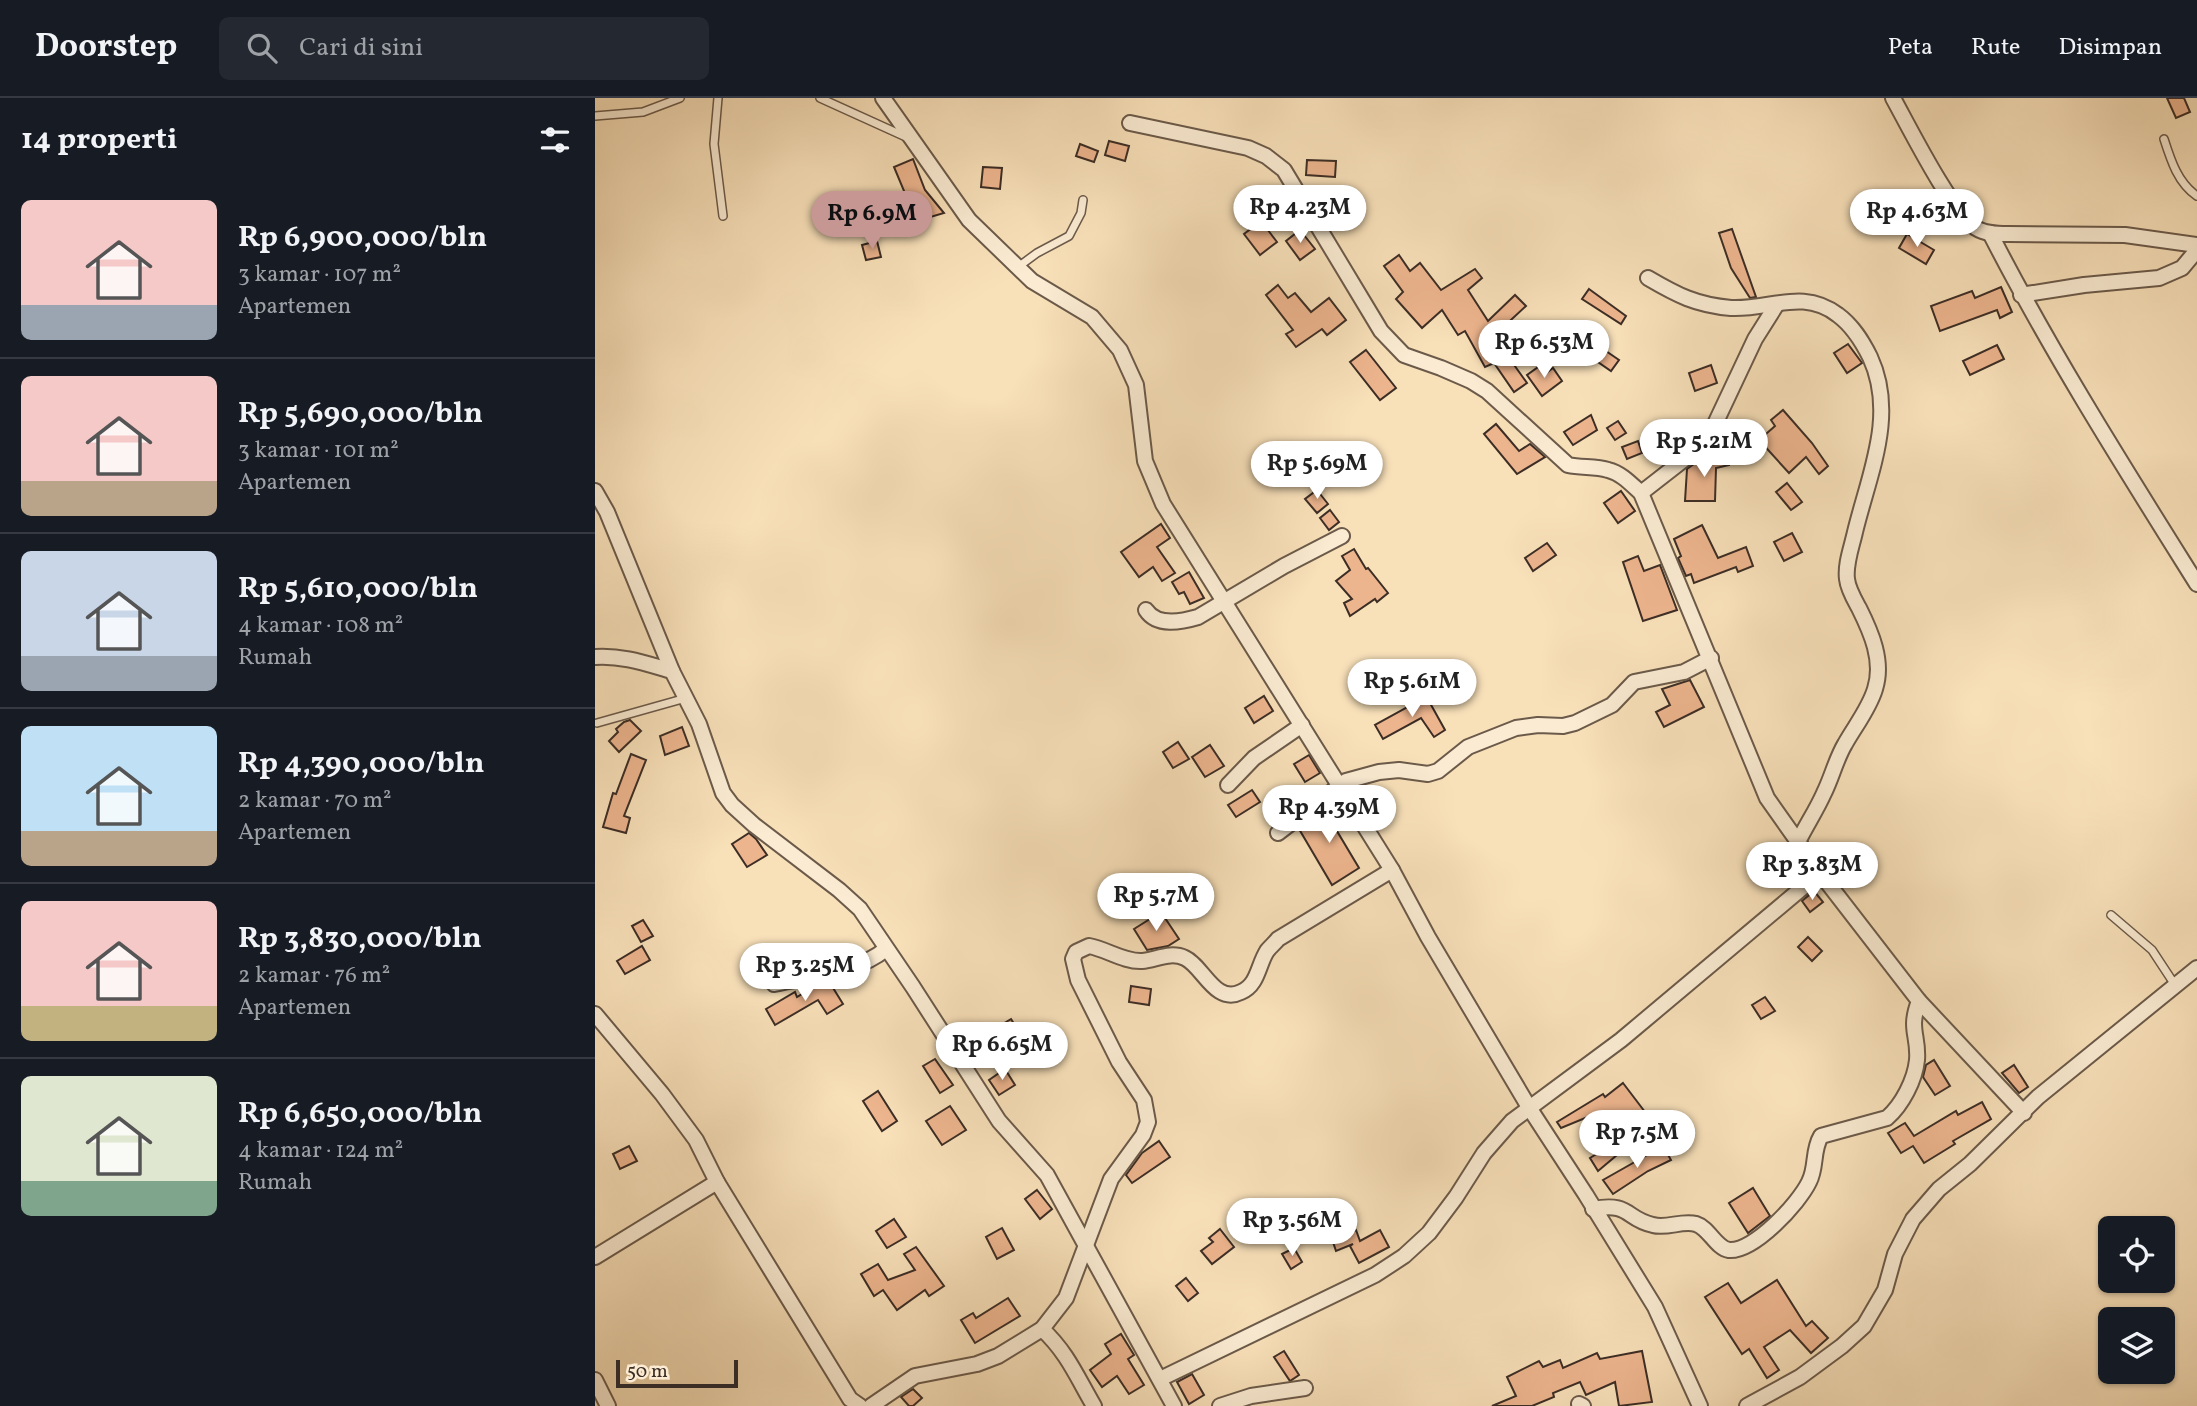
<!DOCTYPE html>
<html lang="id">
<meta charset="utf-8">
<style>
:root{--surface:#171b24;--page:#242831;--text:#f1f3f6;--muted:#9ea1a6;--line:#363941;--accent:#c59692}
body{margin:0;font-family:Vollkorn,serif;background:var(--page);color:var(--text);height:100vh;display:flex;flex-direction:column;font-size:26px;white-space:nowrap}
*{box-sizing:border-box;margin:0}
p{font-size:23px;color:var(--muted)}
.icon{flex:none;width:38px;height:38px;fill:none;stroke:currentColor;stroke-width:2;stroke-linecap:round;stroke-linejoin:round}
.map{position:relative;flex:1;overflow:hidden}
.sheet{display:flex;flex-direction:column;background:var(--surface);width:595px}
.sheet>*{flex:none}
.controls{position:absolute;left:1503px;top:1118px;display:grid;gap:14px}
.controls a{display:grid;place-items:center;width:77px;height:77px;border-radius:10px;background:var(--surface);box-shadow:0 2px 5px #0004;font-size:35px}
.scale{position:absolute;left:21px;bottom:18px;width:122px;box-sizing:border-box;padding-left:7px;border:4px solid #3c2d25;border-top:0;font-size:19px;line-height:24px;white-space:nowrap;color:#3c2d25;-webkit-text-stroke:5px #faebd2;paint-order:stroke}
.price{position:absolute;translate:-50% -60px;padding:0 16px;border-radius:24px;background:#fff;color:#222;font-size:23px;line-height:46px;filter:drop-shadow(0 2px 4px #0008)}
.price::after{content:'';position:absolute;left:50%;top:42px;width:21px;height:16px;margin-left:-10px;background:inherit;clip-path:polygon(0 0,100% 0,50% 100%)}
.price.selected{background:var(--accent);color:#111}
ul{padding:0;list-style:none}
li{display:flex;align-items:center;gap:21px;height:175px;padding:0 21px}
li+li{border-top:2px solid var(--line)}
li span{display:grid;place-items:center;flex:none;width:196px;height:140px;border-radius:10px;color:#555}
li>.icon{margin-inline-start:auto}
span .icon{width:84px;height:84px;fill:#fffc;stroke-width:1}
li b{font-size:30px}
h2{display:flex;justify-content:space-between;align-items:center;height:84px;padding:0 21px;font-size:30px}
header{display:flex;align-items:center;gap:42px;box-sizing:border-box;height:98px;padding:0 35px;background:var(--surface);border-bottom:2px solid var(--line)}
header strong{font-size:33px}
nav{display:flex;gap:38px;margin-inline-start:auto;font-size:24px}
.search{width:490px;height:63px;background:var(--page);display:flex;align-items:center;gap:18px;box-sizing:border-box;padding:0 24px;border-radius:10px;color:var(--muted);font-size:26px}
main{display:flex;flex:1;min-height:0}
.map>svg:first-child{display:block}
</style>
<header>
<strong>Doorstep</strong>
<div class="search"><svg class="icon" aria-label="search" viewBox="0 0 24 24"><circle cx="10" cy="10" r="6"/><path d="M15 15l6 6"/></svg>Cari di sini</div>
<nav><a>Peta</a><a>Rute</a><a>Disimpan</a></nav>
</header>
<main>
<section class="sheet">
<h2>14 properti<svg class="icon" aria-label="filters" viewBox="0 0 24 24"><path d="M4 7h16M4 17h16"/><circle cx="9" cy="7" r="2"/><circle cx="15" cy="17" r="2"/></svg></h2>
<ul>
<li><span style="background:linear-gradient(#f6c9c9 75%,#9aa5b1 0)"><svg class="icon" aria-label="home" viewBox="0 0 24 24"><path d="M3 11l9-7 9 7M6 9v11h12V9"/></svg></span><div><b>Rp 6,900,000/bln</b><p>3 kamar · 107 m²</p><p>Apartemen</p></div></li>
<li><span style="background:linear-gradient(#f6c9c9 75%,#b9a48a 0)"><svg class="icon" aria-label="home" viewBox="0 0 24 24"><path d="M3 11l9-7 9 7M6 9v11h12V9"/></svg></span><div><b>Rp 5,690,000/bln</b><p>3 kamar · 101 m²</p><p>Apartemen</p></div></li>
<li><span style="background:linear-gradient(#c9d6e8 75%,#9aa5b1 0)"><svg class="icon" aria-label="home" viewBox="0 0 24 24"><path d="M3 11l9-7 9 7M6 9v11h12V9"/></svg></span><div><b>Rp 5,610,000/bln</b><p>4 kamar · 108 m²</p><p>Rumah</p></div></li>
<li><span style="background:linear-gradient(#bfe0f5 75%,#b9a48a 0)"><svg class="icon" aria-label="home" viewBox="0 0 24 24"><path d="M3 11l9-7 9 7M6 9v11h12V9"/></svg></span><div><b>Rp 4,390,000/bln</b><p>2 kamar · 70 m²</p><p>Apartemen</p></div></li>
<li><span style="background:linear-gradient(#f6c9c9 75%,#c2b280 0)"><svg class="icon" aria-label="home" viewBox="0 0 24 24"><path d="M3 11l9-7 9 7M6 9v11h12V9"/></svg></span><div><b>Rp 3,830,000/bln</b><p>2 kamar · 76 m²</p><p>Apartemen</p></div></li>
<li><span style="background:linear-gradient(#dfe7d0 75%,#7fa58c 0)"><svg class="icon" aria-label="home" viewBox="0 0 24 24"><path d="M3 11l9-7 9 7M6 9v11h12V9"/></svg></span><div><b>Rp 6,650,000/bln</b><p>4 kamar · 124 m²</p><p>Rumah</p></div></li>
</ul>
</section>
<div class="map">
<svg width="1602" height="1308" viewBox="0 0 1602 1308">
<rect width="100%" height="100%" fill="#f8e0b9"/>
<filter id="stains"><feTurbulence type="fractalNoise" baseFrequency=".00286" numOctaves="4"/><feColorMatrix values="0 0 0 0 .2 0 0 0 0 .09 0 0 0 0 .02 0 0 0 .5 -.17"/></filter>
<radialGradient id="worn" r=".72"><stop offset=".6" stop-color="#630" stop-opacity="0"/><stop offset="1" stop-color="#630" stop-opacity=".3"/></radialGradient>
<g fill="#edb58e" stroke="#3c2d25" stroke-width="2">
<polygon points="1572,0 1589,0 1595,14 1581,20"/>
<polygon points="514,43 534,48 530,63 510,57"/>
<polygon points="485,46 503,53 499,64 481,58"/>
<polygon points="318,61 330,92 349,115 298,130 291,106 312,100 299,69"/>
<polygon points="712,62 741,63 740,79 711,77"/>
<polygon points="388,69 407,70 405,91 386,89"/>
<polygon points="666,123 682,144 665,157 649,136"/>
<polygon points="1137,131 1161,199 1155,200 1136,170 1124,135"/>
<polygon points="705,132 720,151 705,162 691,143"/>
<polygon points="1312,136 1339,152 1331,166 1304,150"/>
<polygon points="282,143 286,159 271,162 267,147"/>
<polygon points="804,157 815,173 825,165 846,192 880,171 887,180 873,192 893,223 920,197 931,208 903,234 915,256 912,257 932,285 919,294 899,265 890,269 870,233 863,237 847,212 827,230 801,201 808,194 789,168"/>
<polygon points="683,187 693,200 700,195 716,214 734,200 751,222 732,237 727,231 701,249 691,236 698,232 671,197"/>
<polygon points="1406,189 1417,214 1405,220 1402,212 1345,233 1336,208 1377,193 1380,200"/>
<polygon points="994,191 1031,218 1026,226 987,201"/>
<polygon points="1253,246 1267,265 1252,275 1239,255"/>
<polygon points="1402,247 1409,261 1375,277 1368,263"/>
<polygon points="1008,251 1024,262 1016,273 1000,262"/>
<polygon points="771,252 801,290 785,302 755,264"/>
<polygon points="946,267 951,275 958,270 967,283 947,298 932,277"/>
<polygon points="1116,267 1122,285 1100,293 1094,275"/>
<polygon points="1188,312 1217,345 1233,368 1224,376 1211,359 1194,375 1164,342 1180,328 1176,322"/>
<polygon points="996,317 1002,332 978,347 969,334"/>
<polygon points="1023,323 1031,335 1020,342 1012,330"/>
<polygon points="901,326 924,353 935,346 950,359 922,376 889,336"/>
<polygon points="1145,339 1149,360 1136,363 1132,341"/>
<polygon points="1043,343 1047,355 1032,361 1027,349"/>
<polygon points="1131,354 1134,367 1121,370 1120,403 1090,403 1092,371 1103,363 1119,363 1118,357"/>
<polygon points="1192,385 1207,404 1196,412 1181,394"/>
<polygon points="722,392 733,406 722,415 710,401"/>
<polygon points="1026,393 1040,413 1023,425 1009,405"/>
<polygon points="735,412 744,424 734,432 725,420"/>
<polygon points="566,426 575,440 562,449 580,475 567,483 558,469 544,479 526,454"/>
<polygon points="1107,427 1123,460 1151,449 1158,468 1143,474 1141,469 1099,485 1096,476 1091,478 1083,460 1086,458 1079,441"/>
<polygon points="1197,435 1207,454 1189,463 1179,444"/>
<polygon points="952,445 961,457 938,473 930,460"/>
<polygon points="759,451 771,471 773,470 793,495 782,504 780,501 755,518 749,505 757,501 741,483 755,472 747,458"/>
<polygon points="1043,458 1049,473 1065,467 1082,512 1048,523 1028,464"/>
<polygon points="594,474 609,500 595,506 589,494 584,496 577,484"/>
<polygon points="1095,582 1109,609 1069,629 1061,614 1075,607 1067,591"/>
<polygon points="830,596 850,632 839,639 826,620 788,641 780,627 816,607 815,605"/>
<polygon points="669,598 678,613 659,625 650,610"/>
<polygon points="35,622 46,633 24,654 14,643 23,634 21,631 29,624"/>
<polygon points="87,629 94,648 70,657 65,638"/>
<polygon points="583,644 594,661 578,670 568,654"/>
<polygon points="615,647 629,668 610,679 597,659"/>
<polygon points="36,656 51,662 29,718 35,720 31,735 8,729 18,695 21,696"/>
<polygon points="714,657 725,675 710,684 699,666"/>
<polygon points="657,692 665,704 641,719 633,707"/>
<polygon points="741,703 749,715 736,723 764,770 737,787 704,731"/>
<polygon points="154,735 161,741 172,757 152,769 137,746"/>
<polygon points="1219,793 1228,804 1215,814 1207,803"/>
<polygon points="566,814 584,841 573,848 552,852 539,831"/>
<polygon points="48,822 58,838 46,844 37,828"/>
<polygon points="1213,839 1227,853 1217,863 1203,849"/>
<polygon points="47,848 55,862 30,876 22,863"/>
<polygon points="235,885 248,906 232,916 223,902 180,927 171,911 200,894 202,899 220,888"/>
<polygon points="536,888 556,891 554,907 534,904"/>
<polygon points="1170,899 1180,913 1166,921 1157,907"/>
<polygon points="416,921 433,948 422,955 398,932"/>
<polygon points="340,961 358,987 345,995 328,968"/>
<polygon points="1339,962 1355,988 1340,997 1328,979 1331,967"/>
<polygon points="1419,967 1433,989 1424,995 1407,975"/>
<polygon points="410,971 420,987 404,997 394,982"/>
<polygon points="1028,985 1050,1014 1021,1024 1005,1034 995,1018 966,1030 962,1024 1008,996 1010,999"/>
<polygon points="283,993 302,1023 287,1033 268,1003"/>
<polygon points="1387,1004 1396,1021 1358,1043 1360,1046 1329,1065 1318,1048 1306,1055 1293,1035 1310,1025 1319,1038 1361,1013 1363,1017"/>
<polygon points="355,1008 371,1032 347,1047 331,1023"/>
<polygon points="564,1043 575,1059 537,1085 531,1077 547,1055"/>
<polygon points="1016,1047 1022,1057 1003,1073 995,1060"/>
<polygon points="34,1048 42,1063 25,1071 18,1056"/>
<polygon points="1068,1048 1076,1062 1053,1073 1018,1096 1008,1082"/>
<polygon points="1158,1090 1175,1118 1153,1135 1134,1105"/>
<polygon points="442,1092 457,1111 445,1121 430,1101"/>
<polygon points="299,1121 311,1139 292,1150 281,1133"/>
<polygon points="407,1130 419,1152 402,1161 391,1139"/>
<polygon points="625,1131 639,1149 617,1166 606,1153 618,1144 614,1140"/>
<polygon points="761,1132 765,1143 785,1132 794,1149 764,1165 755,1148 758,1146 741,1153 737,1141"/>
<polygon points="321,1149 349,1188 334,1198 330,1192 302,1212 288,1192 279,1198 266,1176 283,1166 293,1182 320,1172 309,1156"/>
<polygon points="699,1150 707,1164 696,1171 687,1156"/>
<polygon points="591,1180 603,1195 593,1203 581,1188"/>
<polygon points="1182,1182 1211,1228 1217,1223 1233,1240 1216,1255 1195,1232 1169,1249 1184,1272 1172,1280 1154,1251 1147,1256 1110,1199 1133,1185 1146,1205"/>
<polygon points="413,1200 425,1218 380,1245 366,1222 378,1215 381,1220"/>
<polygon points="526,1236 539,1257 533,1261 549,1287 534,1296 522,1278 507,1289 495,1272 516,1256 510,1246"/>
<polygon points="689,1253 704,1277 695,1283 679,1259"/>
<polygon points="1047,1253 1057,1304 1024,1308 1020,1284 991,1297 985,1284 958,1295 959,1299 937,1308 897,1308 921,1298 912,1279 944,1263 948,1269 965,1262 968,1270 1002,1255 1005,1261"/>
<polygon points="597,1276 609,1297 594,1306 582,1284"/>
<polygon points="318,1291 327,1300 318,1308 314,1308 306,1299"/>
</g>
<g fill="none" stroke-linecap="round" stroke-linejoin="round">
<g stroke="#6b5a4a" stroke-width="10">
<g id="lane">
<polyline points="123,0 119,46 128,118"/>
<polyline points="225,0 311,39"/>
<polyline points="0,18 48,14 85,0"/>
<path d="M1569,41c7,22 14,44 33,57"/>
<polyline points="423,169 442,155 474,138 486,115 488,102"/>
<polyline points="2,625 91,600"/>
<polyline points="1516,817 1557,852 1580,887"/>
</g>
</g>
<g stroke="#6b5a4a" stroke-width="18">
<g id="street">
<polyline points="288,0 374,122 437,183 497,219 525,252 541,287 550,363 568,406 797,772 833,839 935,1011 991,1097 1060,1209 1105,1308"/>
<path d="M1298,0c16,29 59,115 83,130 9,6 22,6 32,6l117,1 72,10"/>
<path d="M535,25l118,25 18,8 18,14 97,161 23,24 37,13 30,13 16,10 81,74c13,3 28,1 40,5 13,3 23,14 33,23l126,305 53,75 99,128 105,112"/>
<path d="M1395,135c62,121 135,236 207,351"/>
<path d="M1053,180c29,17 48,27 83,30 39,2 72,-20 107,7 15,11 24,26 32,42 27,58 -1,117 -15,175 -3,14 -10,32 -8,47 1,10 7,20 12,29 12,24 25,53 16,81 -6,20 -20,37 -30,55 -9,15 -13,33 -21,49 -7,16 -17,31 -25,47"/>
<polyline points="1426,197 1489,187 1564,180 1587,170 1602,152"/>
<polyline points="0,393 12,414 77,573 104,626 128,695 137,707 159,727 244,792 265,811 318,889 404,1023 452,1077 579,1308"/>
<polyline points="1046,395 1105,349 1120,326 1160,241 1182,206"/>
<path d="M551,512c11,17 35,12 52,7l86,-51 58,-30"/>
<path d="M0,559c27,-2 52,7 77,14"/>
<polyline points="633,687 659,660 707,627"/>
<polyline points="683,735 751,683 784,674 804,672 833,676 843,673 873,649 921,630 943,627 968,628 980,625 1017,607 1039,584 1089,574 1116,560"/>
<path d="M179,886c39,-9 81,-10 112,-35"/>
<polyline points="0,916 67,996 101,1042 122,1084 255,1301 265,1308"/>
<path d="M998,1111c38,-7 32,10 60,16 14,4 29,-5 43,-1 13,4 20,24 33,26 25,2 70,-47 80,-68 8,-15 3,-31 12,-46l66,-18c15,-13 28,-38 30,-58 2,-25 -9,-30 2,-59"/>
<polyline points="0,1159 122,1084"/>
<path d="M447,1231c25,23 35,48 52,77"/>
<polyline points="565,1281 780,1177 809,1158 834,1135 861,1099 889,1055 917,1023 1026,942 1225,775"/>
<polyline points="0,1282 13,1308"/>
<polyline points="984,1306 988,1308"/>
<path d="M276,1308l44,-30 62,-12 21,-8 44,-27 24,-31 45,-119 32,-44 5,-13 -4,-22 -25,-38 -41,-82 -5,-21 3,-7 13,-6c17,3 35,16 53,15 14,-1 28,-10 43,-3 18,8 30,47 56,34 17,-7 17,-27 26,-41 3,-4 8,-8 11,-12l114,-69"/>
<polyline points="625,1308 656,1298 710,1290"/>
<polyline points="1152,1308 1205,1279 1247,1248 1269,1228 1290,1192 1300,1156 1318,1121 1344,1091 1375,1066 1443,999 1602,870"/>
</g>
</g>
<use href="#lane" stroke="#faebd2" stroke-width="7"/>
<use href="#street" stroke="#faebd2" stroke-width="14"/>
</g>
<rect width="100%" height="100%" filter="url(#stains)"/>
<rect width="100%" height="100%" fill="url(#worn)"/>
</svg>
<div class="controls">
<a><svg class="icon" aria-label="locate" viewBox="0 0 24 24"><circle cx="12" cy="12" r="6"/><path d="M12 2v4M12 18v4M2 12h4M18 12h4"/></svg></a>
<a><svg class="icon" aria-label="layers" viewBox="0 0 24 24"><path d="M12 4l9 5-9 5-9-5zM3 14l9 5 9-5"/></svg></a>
</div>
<div class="scale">50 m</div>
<b class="price" style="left:705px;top:147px">Rp 4.23M</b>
<b class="price" style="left:1322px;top:151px">Rp 4.63M</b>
<b class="price selected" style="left:277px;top:153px">Rp 6.9M</b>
<b class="price" style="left:949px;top:282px">Rp 6.53M</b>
<b class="price" style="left:1109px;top:381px">Rp 5.21M</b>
<b class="price" style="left:722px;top:403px">Rp 5.69M</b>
<b class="price" style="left:817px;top:621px">Rp 5.61M</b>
<b class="price" style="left:734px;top:747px">Rp 4.39M</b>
<b class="price" style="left:1217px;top:804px">Rp 3.83M</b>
<b class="price" style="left:561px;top:835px">Rp 5.7M</b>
<b class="price" style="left:210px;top:905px">Rp 3.25M</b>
<b class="price" style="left:407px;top:984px">Rp 6.65M</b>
<b class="price" style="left:1042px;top:1072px">Rp 7.5M</b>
<b class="price" style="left:697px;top:1160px">Rp 3.56M</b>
</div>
</main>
